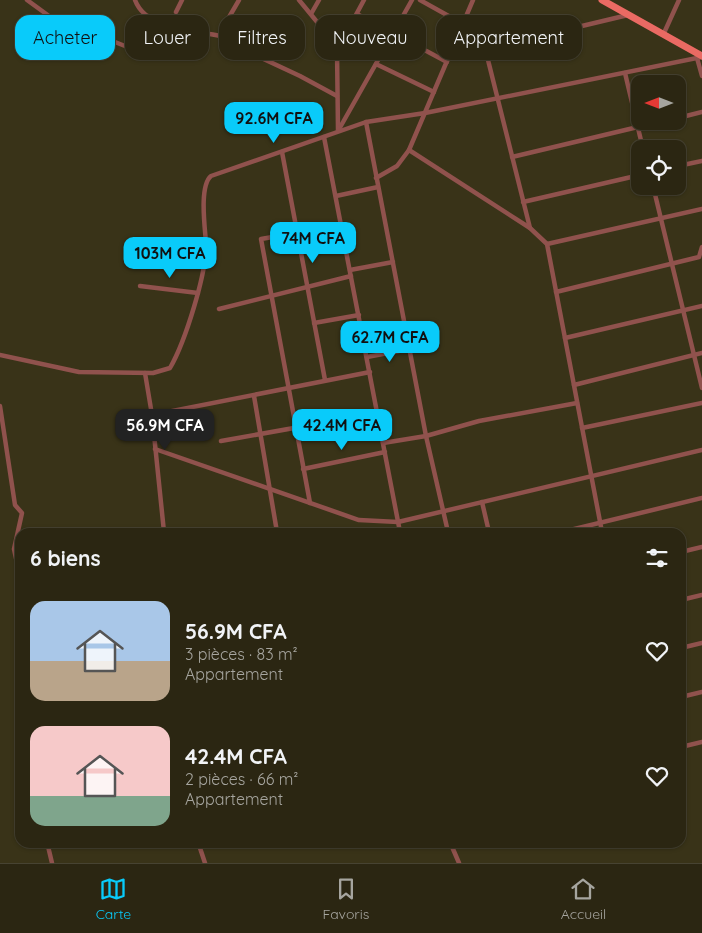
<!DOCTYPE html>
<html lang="fr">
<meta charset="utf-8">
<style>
:root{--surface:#2b2612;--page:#332e1b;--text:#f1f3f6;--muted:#a6a59f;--line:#474332;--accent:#09cbfa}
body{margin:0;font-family:Quicksand,sans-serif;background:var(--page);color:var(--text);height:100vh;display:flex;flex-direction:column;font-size:19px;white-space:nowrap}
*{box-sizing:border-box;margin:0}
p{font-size:16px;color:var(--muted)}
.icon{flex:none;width:28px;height:28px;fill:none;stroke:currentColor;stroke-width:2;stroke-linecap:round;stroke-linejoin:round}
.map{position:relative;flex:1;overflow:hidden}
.sheet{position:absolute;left:15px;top:528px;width:671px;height:320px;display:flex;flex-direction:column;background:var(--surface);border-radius:15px;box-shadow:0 1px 4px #0004,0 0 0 1px var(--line)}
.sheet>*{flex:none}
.top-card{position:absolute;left:15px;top:15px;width:672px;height:45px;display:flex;gap:10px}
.needle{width:32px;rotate:270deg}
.fabs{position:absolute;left:631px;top:75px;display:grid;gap:10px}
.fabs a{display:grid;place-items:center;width:55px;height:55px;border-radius:10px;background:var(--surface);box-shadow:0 1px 4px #0004,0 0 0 1px var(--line);font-size:25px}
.price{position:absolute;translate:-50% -42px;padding:0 11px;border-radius:10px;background:var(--accent);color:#111;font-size:16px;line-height:32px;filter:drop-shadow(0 1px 2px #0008)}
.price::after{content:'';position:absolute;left:50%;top:30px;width:15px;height:11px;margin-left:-8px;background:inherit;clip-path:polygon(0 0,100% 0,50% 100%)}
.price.on{background:#222;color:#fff}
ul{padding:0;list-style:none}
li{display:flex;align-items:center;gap:15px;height:125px;padding:0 15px}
li span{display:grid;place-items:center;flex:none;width:140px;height:100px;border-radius:15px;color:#555}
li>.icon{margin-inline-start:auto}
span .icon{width:60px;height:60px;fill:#fffc;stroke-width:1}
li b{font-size:21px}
h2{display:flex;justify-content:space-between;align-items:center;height:60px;padding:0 15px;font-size:21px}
.pill{padding:0 18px;border-radius:15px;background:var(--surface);box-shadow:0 1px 4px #0004,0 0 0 1px var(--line);font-size:18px;line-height:45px}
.pill.on{background:var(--accent);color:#111}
.tab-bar{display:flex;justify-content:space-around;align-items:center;height:70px;border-top:1px solid var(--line);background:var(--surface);font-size:14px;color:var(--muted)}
.tab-bar a{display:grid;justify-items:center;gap:2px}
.tab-bar .on{color:var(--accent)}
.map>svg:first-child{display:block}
</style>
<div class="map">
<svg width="702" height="863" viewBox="0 0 702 863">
<rect width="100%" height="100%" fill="#393318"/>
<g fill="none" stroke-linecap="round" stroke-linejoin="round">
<g stroke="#90524d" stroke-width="4.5">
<polyline points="27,0 49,16 125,46 129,45 148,16"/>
<path d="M135,0c11,30 58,30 85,36"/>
<polyline points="239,0 221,31 221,39 300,76 337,96"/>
<polyline points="299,0 327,34 337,50 338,130"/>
<polyline points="420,0 463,24"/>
<polyline points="176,12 182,0"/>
<polyline points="311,14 319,0"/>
<polyline points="357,14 447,62"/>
<polyline points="664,33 679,0"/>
<polyline points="485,48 530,228"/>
<polyline points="337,50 364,0"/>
<polyline points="448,58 628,15"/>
<polyline points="697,58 702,76"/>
<polyline points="376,64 434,92"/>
<polyline points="625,73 643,149"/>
<polyline points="678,118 702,112"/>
<polyline points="366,122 426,436 448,532"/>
<polyline points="338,131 412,0"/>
<polyline points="324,137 400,532"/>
<polyline points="409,150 530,228 547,244 602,532"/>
<polyline points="282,152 325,380"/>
<polyline points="512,157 663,121"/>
<polyline points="678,166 702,161"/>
<polyline points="376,178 397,166 409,150 473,0"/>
<polyline points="653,186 702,388"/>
<polyline points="336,196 378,187"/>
<polyline points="523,202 640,175"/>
<polyline points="547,244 702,209"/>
<polyline points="350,270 393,262"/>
<polyline points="140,286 198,293"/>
<polyline points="556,292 699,257 702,247"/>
<polyline points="219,309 351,276"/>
<polyline points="314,323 359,315"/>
<polyline points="565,338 702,306"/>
<path d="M0,355l79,17 74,1 17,-5c15,-26 37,-95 36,-125 -1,-15 -7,-57 5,-67l155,-54 59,-9 277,-56"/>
<polyline points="367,357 409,349"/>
<polyline points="145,373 152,415 164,532"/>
<polyline points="574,385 702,353"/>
<polyline points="254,396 277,532"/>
<polyline points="0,406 15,505 22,513 14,549 20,577"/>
<polyline points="152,415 370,372"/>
<polyline points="582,428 702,403"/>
<polyline points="221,441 378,413"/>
<polyline points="383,443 426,436 479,421 577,403"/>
<polyline points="155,449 359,520 398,522 702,450"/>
<polyline points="303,469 385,452"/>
<polyline points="482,502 489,532"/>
<polyline points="310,503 261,239 341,225"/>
<polyline points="562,532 702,498"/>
<polyline points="681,552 702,547"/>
<polyline points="681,600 702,595"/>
<polyline points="20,625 20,642"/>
<polyline points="681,648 702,643"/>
<polyline points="681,697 702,692"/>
<polyline points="681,747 702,742"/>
<polyline points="47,842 52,863"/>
<polyline points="198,842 205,863"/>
<polyline points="450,842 459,863"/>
</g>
<polyline stroke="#ea6a63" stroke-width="7" points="602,0 702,56"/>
</g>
</svg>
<div class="fabs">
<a><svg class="needle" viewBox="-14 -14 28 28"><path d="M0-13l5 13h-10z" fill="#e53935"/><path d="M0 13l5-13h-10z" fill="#a6a59f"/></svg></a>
<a><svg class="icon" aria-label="locate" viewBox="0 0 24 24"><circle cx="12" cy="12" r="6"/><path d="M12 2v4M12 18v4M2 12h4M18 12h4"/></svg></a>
</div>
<b class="price" style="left:274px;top:144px">92.6M CFA</b>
<b class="price" style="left:313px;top:264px">74M CFA</b>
<b class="price" style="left:170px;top:279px">103M CFA</b>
<b class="price" style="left:390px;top:363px">62.7M CFA</b>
<b class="price on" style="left:165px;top:451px">56.9M CFA</b>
<b class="price" style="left:342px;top:451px">42.4M CFA</b>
<div class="top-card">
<a class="pill on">Acheter</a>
<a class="pill">Louer</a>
<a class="pill">Filtres</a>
<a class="pill">Nouveau</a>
<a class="pill">Appartement</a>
</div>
<section class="sheet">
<h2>6 biens<svg class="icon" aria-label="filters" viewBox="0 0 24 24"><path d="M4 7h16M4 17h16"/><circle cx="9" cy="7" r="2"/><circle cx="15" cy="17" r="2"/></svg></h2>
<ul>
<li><span style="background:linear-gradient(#a9c7e8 60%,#b9a48a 0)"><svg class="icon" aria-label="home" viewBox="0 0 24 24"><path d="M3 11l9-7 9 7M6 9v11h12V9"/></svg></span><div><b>56.9M CFA</b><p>3 pièces · 83 m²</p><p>Appartement</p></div><svg class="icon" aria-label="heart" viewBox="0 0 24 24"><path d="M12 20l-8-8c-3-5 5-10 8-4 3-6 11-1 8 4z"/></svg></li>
<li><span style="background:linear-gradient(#f6c9c9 70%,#7fa58c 0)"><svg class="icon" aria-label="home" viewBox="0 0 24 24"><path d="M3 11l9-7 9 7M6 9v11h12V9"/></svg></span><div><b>42.4M CFA</b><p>2 pièces · 66 m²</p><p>Appartement</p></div><svg class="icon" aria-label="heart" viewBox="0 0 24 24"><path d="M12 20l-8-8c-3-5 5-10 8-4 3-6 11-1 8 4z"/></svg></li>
</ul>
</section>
</div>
<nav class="tab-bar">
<a class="on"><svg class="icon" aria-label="map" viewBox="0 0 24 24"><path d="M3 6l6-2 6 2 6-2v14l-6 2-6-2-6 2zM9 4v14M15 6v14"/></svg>Carte</a>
<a><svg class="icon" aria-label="saved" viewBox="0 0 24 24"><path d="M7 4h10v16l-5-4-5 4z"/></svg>Favoris</a>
<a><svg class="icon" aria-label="home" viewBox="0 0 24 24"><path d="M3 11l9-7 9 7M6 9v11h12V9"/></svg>Accueil</a>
</nav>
